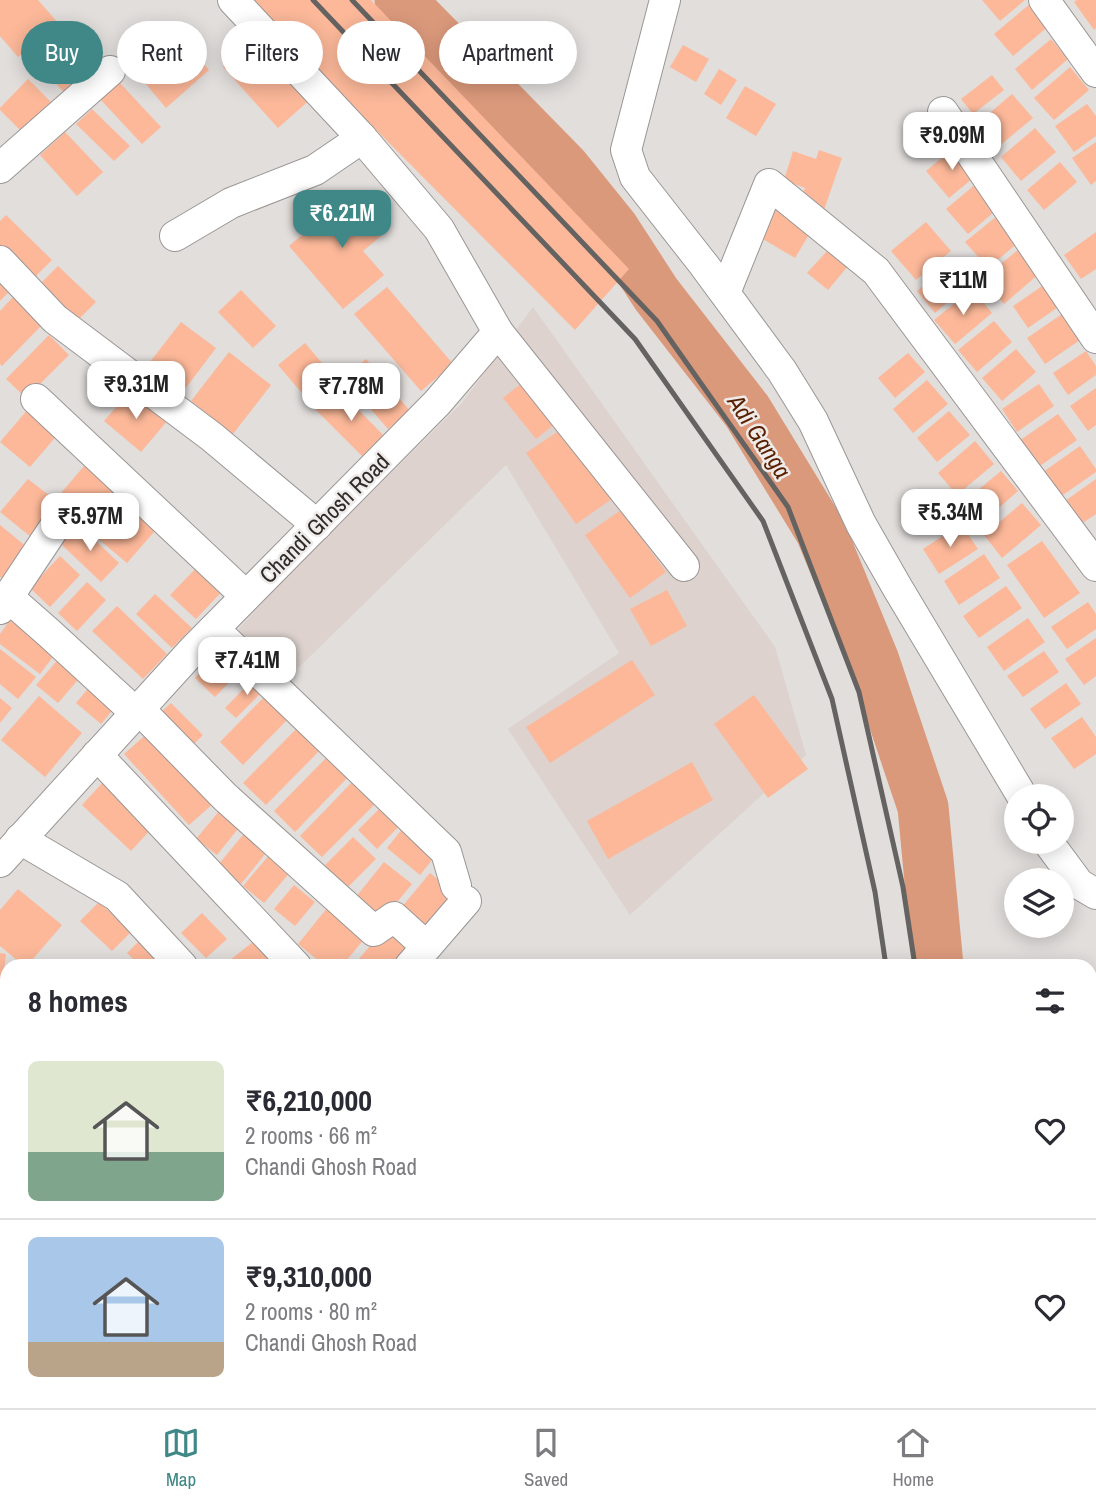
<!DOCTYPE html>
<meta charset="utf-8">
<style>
:root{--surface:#fff;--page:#f7f7f7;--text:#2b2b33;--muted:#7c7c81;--line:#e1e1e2;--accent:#3f8887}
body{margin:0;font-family:"Archivo Narrow",sans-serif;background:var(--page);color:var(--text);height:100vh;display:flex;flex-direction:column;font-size:26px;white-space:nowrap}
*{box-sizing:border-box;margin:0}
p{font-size:23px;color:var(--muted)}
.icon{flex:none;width:38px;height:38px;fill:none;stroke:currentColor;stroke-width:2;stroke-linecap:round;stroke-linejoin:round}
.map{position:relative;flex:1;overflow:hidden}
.side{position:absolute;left:0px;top:959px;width:1097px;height:450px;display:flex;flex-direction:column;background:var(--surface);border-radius:21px 21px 0 0;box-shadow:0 4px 18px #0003}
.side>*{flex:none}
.top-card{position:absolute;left:21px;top:21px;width:700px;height:63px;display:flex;gap:14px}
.buttons{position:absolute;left:1004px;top:784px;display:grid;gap:14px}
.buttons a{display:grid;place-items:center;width:70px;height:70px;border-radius:50%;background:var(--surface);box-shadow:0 4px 18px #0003;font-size:35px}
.price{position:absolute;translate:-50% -60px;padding:0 16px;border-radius:14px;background:#fff;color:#222;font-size:23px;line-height:46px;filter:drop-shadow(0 2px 4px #0008)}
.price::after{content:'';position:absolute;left:50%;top:42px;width:21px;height:16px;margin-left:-10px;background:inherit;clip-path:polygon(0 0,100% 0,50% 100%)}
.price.selected{background:var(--accent);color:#fff}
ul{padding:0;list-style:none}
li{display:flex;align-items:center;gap:21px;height:175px;padding:0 28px}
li+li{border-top:2px solid var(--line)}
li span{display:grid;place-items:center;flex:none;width:196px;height:140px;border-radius:10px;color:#555}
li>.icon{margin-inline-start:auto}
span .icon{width:84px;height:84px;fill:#fffc;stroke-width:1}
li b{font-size:30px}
h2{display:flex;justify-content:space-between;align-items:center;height:84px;padding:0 28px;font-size:30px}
.tag{padding:0 24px;border-radius:32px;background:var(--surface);box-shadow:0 4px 18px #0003;font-size:24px;line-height:63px}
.tag.selected{background:var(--accent);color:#fff}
.tabs{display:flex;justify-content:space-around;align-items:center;height:98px;border-top:2px solid var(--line);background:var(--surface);font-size:19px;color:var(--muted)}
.tabs a{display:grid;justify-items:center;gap:4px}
.tabs .selected{color:var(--accent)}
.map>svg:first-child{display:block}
</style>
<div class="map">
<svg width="1096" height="1408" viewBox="0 0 1096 1408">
<rect width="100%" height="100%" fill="#e1dedc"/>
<g fill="#ddd2cd">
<polygon points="533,307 775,647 806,755 630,915 508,729 619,653 506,465 287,679 238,630 279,584 462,403"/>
<polygon points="7,1079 7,1205 0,1206 0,1080"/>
<polygon points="433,1402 750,1402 754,1404 755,1402 858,1402 863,1408 404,1408"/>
</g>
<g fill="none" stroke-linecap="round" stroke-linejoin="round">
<g stroke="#db997b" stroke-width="51">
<polyline points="400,0 564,167 614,229 656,294 747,411 821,532 874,661 923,807 938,966"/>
<polyline points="1064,1402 1068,1408"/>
</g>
</g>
<g fill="#fcb899">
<polygon points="0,0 38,0 58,23 18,57 0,36"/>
<polygon points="247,0 371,0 629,269 575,330"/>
<polygon points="982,0 1025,0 1000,21"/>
<polygon points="1077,0 1096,0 1096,28 1094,30 1074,2"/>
<polygon points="1031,3 1050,25 1013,56 994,34"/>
<polygon points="173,28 209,70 166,108 130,65"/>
<polygon points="60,37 92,69 66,94 34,62"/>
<polygon points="257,37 312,98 278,128 223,67"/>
<polygon points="1051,39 1068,59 1032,90 1015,69"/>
<polygon points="683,45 709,59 696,82 670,67"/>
<polygon points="1070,67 1089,90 1054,120 1034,98"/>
<polygon points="719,69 737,80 721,105 704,94"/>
<polygon points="992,75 1004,90 973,114 961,99"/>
<polygon points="28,79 54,105 25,135 0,110 0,108"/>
<polygon points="119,82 161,127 142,144 100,99"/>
<polygon points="745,86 776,104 756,136 726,118"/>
<polygon points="1012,94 1033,118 998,147 978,123"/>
<polygon points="1087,104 1096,116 1096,136 1074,152 1055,126"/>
<polygon points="92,109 130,146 114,161 76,124"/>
<polygon points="1035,128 1056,152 1021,181 1001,157"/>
<polygon points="65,132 103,172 77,196 40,155"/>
<polygon points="1096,142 1096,181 1091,185 1072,158"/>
<polygon points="955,147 978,174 949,198 926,171"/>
<polygon points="819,150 842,158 824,210 800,201 805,188 784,180 793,151 816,159"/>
<polygon points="1060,162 1077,182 1044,210 1027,190"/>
<polygon points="977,183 999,208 968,234 946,209"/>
<polygon points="353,192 387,231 363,251 384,275 343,309 289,246"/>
<polygon points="774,205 813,228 795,258 756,235"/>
<polygon points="6,215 52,260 33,279 0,247 0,221"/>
<polygon points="997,216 1019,242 988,268 965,242"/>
<polygon points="926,222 951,251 916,280 891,251"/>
<polygon points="1096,232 1096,269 1081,279 1064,255"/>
<polygon points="1020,248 1040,273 1004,304 983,279"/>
<polygon points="828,250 848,266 828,290 807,273"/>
<polygon points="956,258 974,280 935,313 917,291"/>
<polygon points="58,266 96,302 76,322 38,286"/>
<polygon points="1048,282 1064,303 1028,328 1013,306"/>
<polygon points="0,284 9,292 0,301"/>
<polygon points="387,287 453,364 421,391 354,314"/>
<polygon points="972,289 992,313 955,344 934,320"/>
<polygon points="241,290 276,326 253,348 218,312"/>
<polygon points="14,296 43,324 2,366 0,364 0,311"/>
<polygon points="1065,312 1083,338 1045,364 1027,338"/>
<polygon points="994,321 1012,342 977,372 958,350"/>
<polygon points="181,322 216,348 185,389 150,362"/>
<polygon points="49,335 69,355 26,398 6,379"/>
<polygon points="305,343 327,369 301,392 278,365"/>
<polygon points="1016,349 1036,372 1002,401 982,378"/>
<polygon points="1086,351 1096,366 1096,375 1068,395 1053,373"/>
<polygon points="229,352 271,385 233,434 191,401"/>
<polygon points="908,353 925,372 895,398 878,378"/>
<polygon points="366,359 410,411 388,429 344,378"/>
<polygon points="527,379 561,419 536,439 503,398"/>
<polygon points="927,380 948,404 913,433 893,409"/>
<polygon points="1039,384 1054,406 1017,432 1002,409"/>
<polygon points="337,388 386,438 365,459 315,409"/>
<polygon points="1096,388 1096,425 1088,431 1070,406"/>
<polygon points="132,389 168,420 141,452 104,421"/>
<polygon points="29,408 59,433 30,467 0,442"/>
<polygon points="949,411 970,435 937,462 917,438"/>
<polygon points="1058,414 1077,440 1037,468 1019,441"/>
<polygon points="566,426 616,496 576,524 526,453"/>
<polygon points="975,441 994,464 957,495 938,473"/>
<polygon points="1080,446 1096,469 1096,472 1060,497 1043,472"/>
<polygon points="91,458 125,487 95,522 61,493"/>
<polygon points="1001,471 1018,491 978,526 960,505"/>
<polygon points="28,479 59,503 31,537 0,512"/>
<polygon points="1096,479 1096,514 1081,524 1065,501"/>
<polygon points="130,498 161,524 127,563 96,537"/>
<polygon points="1022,503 1041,525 1002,558 984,535"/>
<polygon points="621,510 666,572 630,598 585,535"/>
<polygon points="78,524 119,563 101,582 60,543"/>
<polygon points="961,524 978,549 939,574 923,549"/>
<polygon points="0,525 28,548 3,579 0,577"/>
<polygon points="1042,541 1080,593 1044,618 1007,565"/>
<polygon points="984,554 1000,578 959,605 944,581"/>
<polygon points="60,556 80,575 50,607 30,588"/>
<polygon points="202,562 227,586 196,619 170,595"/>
<polygon points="87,582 106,600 77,631 58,613"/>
<polygon points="1006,586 1022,608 979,638 963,616"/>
<polygon points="667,590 687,626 651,646 630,609"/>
<polygon points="155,594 192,628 172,648 136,614"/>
<polygon points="1088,602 1096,614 1096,629 1067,649 1051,627"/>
<polygon points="117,606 167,654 143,679 92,631"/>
<polygon points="13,616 59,649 40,674 0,644 0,634"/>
<polygon points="1028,618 1045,642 1004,671 987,647"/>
<polygon points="1096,638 1096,676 1084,685 1065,659"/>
<polygon points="227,646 246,665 215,697 195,678"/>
<polygon points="0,649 36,677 18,699 0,684"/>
<polygon points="1044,651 1059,672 1023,697 1007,676"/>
<polygon points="61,656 83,674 58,703 36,685"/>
<polygon points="632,660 655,695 550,763 526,727"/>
<polygon points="257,675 268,686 236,718 225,708"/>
<polygon points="95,680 120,701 101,724 76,703"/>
<polygon points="1066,683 1081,704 1045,729 1030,709"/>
<polygon points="267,694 290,717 243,765 220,742"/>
<polygon points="754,695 808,769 768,798 714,724"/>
<polygon points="39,696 82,733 45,777 1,740"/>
<polygon points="0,698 12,708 0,723"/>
<polygon points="171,703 203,735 192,746 159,714"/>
<polygon points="1082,717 1096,737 1096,754 1074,769 1051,738"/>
<polygon points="304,721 327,743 266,805 243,783"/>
<polygon points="150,731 214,803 189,825 124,754"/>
<polygon points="329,755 350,775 295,832 274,811"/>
<polygon points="692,762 713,800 608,859 587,821"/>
<polygon points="358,776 381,798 322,857 300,836"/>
<polygon points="105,780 154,826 131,851 82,805"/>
<polygon points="385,803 404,821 377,849 358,830"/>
<polygon points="221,809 241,825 217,855 196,839"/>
<polygon points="407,823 440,850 420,875 387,848"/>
<polygon points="247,830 270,848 241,884 218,865"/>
<polygon points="353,837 376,859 346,889 323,867"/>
<polygon points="270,854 291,871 264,903 243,886"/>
<polygon points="384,862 412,884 379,924 352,902"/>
<polygon points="430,873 460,897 431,932 401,908"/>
<polygon points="294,885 315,902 295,926 274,909"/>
<polygon points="18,889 62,925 27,966 24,966 0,946 0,910"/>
<polygon points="99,902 131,932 112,951 80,921"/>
<polygon points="328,907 365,938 342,966 325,966 298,944"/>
<polygon points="202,913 227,939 206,958 181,933"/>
<polygon points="384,929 413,952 401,966 356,966 354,965"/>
<polygon points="263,934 277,952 260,966 226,966 225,964"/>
<polygon points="144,936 173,966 140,966 127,953"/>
<polygon points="0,953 6,954 3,979 0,979"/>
<polygon points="0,1032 7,1033 7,1060 0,1059"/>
<polygon points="1096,1112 1096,1160 1090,1148 1090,1115"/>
<polygon points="1096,1219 1096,1257 1090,1260 1090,1222"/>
<polygon points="7,1228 7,1280 0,1282 0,1230"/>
<polygon points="7,1316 7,1348 6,1348 0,1318"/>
<rect x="93" y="1402" width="112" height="6"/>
<polygon points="509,1402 687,1402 688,1408 509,1408"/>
<polygon points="893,1402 962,1402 967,1408 898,1408"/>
</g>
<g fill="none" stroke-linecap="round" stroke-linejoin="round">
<g stroke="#9a9695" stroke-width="32">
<g id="minor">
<polyline points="665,0 626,150 635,177 704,265 782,371 813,421 861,524 897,587 1022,796"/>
<polyline points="1044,0 1096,72"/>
<polyline points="943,112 1096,338"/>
<polyline points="0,168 110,71"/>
<polyline points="175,236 231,203 315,170 362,138"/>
<polyline points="0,261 55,319 212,437 317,525"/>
<polyline points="725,293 769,184 876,271 1096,566"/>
<polyline points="498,332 684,566"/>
<polyline points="36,399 246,596"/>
<polyline points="8,597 49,633 136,713"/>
<polyline points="0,609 60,519"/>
<polyline points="214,629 446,852 456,886"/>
<polyline points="139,709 225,797 374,931 394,917 426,946"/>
<polyline points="97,755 296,966"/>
<polyline points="20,839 117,896 182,966"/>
<polyline points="1048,842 1079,884 1096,894"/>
<polyline points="0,862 193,650 437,403 498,332 439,229 362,138 233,0"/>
<polyline points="410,966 466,901"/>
<polyline points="1090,1103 1096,1100"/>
<polyline points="1090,1192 1096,1204"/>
<polyline points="0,1292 7,1291"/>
<polyline points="295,1402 295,1408"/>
<polyline points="859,1402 865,1408"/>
</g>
</g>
<use href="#minor" stroke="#fff" stroke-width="30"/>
<g stroke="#646361" stroke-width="5">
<polyline points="313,0 635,339 763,521 832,699 875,892 886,966"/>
<polyline points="352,0 657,321 788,507 859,692 903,887 915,966"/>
<polyline points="1011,1402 1014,1408"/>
<polyline points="1044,1402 1049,1408"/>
</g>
</g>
<g text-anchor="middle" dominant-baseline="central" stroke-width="5" stroke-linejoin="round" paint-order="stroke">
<g font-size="23" fill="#2d2c2b" stroke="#eeebe9">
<text transform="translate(324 518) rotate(-45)">Chandi Ghosh Road</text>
</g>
<g font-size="24" font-style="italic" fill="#591f00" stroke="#eeebe9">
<text transform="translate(760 436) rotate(57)">Adi Ganga</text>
</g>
</g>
</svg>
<div class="buttons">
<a><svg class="icon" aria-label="locate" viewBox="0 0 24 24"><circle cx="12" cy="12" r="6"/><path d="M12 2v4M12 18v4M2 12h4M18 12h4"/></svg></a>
<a><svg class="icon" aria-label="layers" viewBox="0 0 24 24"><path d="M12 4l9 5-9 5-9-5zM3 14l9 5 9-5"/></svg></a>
</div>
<b class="price" style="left:952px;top:172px">₹9.09M</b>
<b class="price selected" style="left:342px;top:250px">₹6.21M</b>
<b class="price" style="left:963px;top:317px">₹11M</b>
<b class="price" style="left:136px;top:421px">₹9.31M</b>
<b class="price" style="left:351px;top:423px">₹7.78M</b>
<b class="price" style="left:950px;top:549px">₹5.34M</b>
<b class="price" style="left:90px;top:553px">₹5.97M</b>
<b class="price" style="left:247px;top:697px">₹7.41M</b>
<div class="top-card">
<a class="tag selected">Buy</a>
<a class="tag">Rent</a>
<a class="tag">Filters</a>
<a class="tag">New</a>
<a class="tag">Apartment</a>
</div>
<section class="side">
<h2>8 homes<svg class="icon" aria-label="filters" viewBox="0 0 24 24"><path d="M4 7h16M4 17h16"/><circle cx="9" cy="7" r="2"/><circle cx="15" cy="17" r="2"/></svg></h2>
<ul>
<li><span style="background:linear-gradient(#dfe7d0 65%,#7fa58c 0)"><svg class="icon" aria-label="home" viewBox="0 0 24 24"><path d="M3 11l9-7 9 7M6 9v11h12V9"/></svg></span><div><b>₹6,210,000</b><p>2 rooms · 66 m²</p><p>Chandi Ghosh Road</p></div><svg class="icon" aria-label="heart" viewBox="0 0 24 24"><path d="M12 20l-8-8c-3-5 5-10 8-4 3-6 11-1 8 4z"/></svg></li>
<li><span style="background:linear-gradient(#a9c7e8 75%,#b9a48a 0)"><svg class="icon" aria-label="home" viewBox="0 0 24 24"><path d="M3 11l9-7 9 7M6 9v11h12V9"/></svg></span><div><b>₹9,310,000</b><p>2 rooms · 80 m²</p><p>Chandi Ghosh Road</p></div><svg class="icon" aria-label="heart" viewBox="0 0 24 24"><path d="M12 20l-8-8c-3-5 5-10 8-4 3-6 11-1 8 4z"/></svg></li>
</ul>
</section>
</div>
<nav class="tabs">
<a class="selected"><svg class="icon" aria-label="map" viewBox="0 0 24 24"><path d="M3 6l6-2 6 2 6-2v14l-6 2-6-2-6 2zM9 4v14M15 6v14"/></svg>Map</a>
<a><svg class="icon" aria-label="saved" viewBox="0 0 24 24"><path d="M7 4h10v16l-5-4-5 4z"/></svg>Saved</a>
<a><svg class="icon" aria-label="home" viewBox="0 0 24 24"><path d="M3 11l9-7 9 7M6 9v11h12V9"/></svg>Home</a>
</nav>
